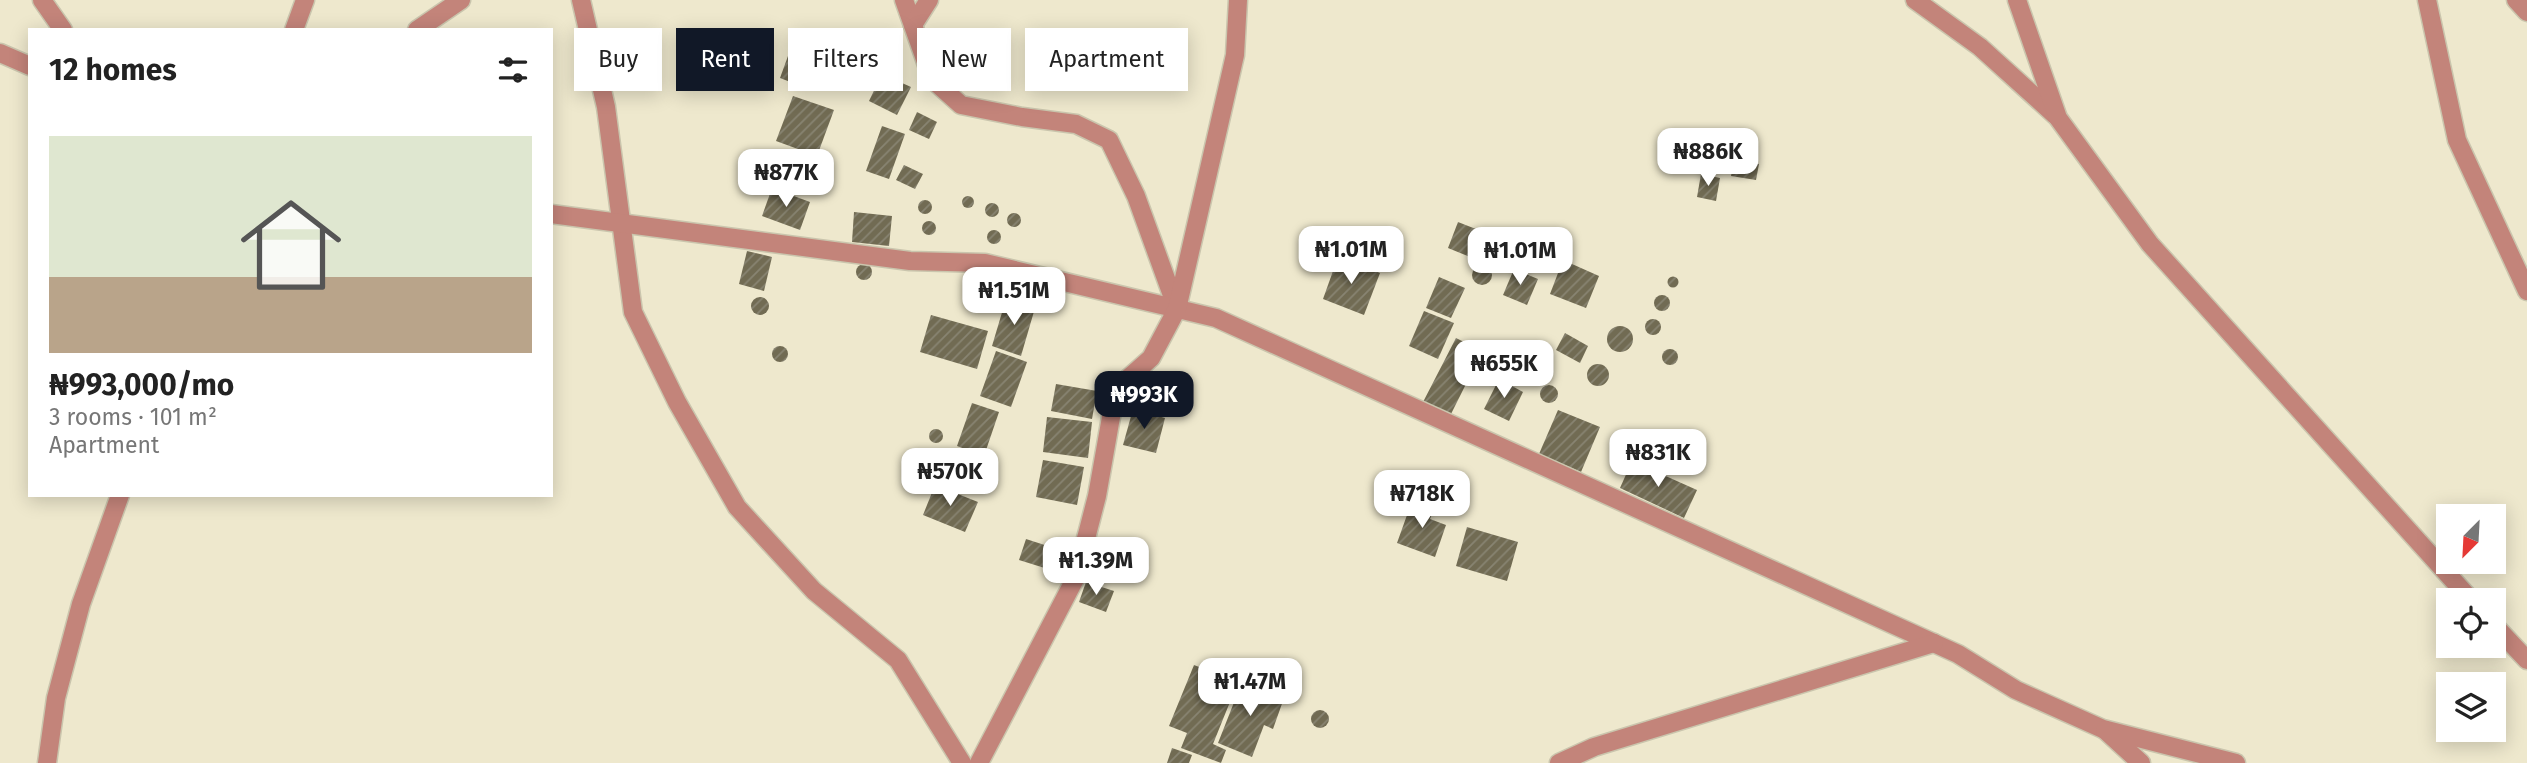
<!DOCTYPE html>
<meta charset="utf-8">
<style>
:root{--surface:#fff;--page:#f6f6f6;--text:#222;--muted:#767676;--line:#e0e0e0;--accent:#111827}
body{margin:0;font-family:"Fira Sans",sans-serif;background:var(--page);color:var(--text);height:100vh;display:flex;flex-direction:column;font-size:26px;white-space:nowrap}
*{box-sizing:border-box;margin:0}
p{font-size:23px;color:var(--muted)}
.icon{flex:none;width:38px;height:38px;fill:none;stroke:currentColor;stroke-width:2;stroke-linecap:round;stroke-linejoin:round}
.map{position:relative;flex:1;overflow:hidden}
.details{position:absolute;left:28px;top:28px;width:525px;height:469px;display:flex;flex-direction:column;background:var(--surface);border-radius:0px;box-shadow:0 4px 18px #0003}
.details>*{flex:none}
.top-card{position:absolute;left:574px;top:28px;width:665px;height:63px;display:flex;gap:14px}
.needle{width:46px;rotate:204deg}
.buttons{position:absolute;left:2436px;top:504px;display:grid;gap:14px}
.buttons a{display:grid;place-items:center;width:70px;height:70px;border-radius:0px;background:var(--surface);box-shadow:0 4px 18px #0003;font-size:35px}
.price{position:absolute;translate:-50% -60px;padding:0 16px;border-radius:14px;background:#fff;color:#222;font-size:23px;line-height:46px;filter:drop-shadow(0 2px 4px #0008)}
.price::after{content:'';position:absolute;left:50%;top:42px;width:21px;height:16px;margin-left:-10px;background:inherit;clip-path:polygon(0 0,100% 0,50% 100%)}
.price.on{background:var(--accent);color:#fff}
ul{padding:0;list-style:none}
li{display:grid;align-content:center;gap:14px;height:371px;padding:0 21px}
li+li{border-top:2px solid var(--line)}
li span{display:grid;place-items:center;height:217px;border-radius:0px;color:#555}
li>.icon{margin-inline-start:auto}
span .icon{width:126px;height:126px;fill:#fffc;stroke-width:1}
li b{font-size:30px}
h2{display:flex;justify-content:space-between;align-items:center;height:84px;padding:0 21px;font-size:30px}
.pill{padding:0 24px;border-radius:0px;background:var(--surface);box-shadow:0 4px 18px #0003;font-size:24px;line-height:63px}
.pill.on{background:var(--accent);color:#fff}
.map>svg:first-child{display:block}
</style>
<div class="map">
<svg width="2527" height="763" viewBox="0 0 2527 763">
<defs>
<pattern id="building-hatch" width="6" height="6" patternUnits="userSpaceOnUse" patternTransform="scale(1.75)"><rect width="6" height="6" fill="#716b53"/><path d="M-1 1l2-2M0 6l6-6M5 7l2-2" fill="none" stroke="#888472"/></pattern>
</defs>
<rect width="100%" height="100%" fill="#eee8cd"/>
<g fill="url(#building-hatch)">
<polygon points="796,34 827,46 811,90 780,78"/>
<polygon points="882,74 911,87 897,115 869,101"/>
<polygon points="793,96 834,110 817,156 776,141"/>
<polygon points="917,112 937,122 929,139 909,130"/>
<polygon points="882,126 905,134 889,179 866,171"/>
<polygon points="774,149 807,159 801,181 768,172"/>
<polygon points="1734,159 1759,164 1756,180 1731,176"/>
<polygon points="904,165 923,174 915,189 896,180"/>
<polygon points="1701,174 1720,178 1716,201 1697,197"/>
<polygon points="772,188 810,202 800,230 762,216"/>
<circle cx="968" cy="202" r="6"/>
<circle cx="925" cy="207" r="7"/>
<circle cx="992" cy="210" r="7"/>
<polygon points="854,212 892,216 889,246 852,242"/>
<circle cx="1014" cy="220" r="7"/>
<circle cx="929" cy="228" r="7"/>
<polygon points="1458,222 1486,233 1475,259 1448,248"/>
<circle cx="994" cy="237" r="7"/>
<polygon points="747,251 772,257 764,291 739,284"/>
<polygon points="1338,257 1380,273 1364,315 1323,299"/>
<polygon points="1563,260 1599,276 1586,308 1550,294"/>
<circle cx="864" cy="272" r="8"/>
<circle cx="1482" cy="275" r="10"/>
<polygon points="1514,269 1538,279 1527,305 1503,295"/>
<circle cx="1673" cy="282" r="5.5"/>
<polygon points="1439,277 1465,288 1451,318 1426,308"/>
<circle cx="1662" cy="303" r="8"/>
<circle cx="760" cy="306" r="9"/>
<polygon points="1006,299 1035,308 1021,356 992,346"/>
<polygon points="1424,311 1454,323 1438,359 1409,346"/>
<polygon points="931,315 988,331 977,369 920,352"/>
<circle cx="1653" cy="327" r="8"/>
<circle cx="1620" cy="339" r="13"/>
<polygon points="1565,333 1588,346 1580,363 1556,350"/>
<polygon points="1456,338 1502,361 1489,386 1470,376 1449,418 1422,404"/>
<circle cx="780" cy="354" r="8"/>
<circle cx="1670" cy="357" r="8"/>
<polygon points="996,351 1027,362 1011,407 980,396"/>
<circle cx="1598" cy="375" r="11"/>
<polygon points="1499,379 1523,392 1509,421 1484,409"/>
<polygon points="1056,384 1097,391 1092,419 1051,411"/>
<circle cx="1549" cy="394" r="9"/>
<polygon points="1128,388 1135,390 1137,397 1127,405 1119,396"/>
<polygon points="972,403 999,412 984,456 957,446"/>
<polygon points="1133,409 1165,418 1156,453 1123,445"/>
<polygon points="1558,410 1600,427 1581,472 1539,454"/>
<polygon points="1047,417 1092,422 1088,458 1043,452"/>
<circle cx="936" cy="436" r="7"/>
<polygon points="1043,460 1084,467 1077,505 1036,497"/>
<polygon points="1632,461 1697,490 1684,518 1620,488"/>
<polygon points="935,485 978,502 965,532 923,515"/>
<polygon points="1412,501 1434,509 1430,519 1446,525 1435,557 1397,543"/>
<polygon points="1467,527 1518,542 1507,581 1456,566"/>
<polygon points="1026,539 1057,549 1051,570 1019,560"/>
<polygon points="1086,582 1114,591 1106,612 1079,602"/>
<polygon points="1194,665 1238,682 1213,744 1226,750 1221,763 1181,748 1187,733 1169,726"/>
<polygon points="1242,682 1284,698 1273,729 1264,725 1252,757 1218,743"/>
<circle cx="1320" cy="719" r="9"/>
<polygon points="1172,748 1192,755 1189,763 1167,763"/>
</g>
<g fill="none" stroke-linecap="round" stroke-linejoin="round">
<g stroke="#cac5ad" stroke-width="21">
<g id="minor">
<polyline points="42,0 63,30"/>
<polyline points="581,0 606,107 633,312 677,402 737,507 814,591 898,660 962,763"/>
<polyline points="904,0 932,79 961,105 1022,117 1076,124 1109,140 1136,196 1177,309"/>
<polyline points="1915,0 1980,47 2055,115"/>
<polyline points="2017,0 2058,118 2150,244 2471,600"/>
<polyline points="2427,0 2457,140 2527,291"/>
<polyline points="2516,0 2527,12"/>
<polyline points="913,25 929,0"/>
<polyline points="294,30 305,0"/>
<polyline points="417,30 461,0"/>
<polyline points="0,53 30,66"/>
<polyline points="551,214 910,261 985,263 1216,318 1958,654 2016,690 2103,729 2236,763"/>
<polyline points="2494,625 2527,660"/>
<polyline points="2105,730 2141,763"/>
<polyline points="47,763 56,698 81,604 120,495"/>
<polyline points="979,763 1076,577 1097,496 1116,389 1151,358 1177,309 1235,55 1238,0"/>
<polyline points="1559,763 1594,747 1934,643"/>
</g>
</g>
<use href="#minor" stroke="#c3847a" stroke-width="18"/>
</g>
</svg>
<div class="buttons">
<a><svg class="needle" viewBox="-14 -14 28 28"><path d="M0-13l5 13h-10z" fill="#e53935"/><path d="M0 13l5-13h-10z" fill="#767676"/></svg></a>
<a><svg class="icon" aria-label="locate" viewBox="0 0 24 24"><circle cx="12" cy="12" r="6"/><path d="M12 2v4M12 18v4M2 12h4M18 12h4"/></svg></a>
<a><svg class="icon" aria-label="layers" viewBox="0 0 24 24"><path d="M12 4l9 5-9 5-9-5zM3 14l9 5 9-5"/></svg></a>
</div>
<b class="price" style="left:1708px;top:188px">₦886K</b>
<b class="price" style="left:786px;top:209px">₦877K</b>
<b class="price" style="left:1351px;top:286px">₦1.01M</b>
<b class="price" style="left:1520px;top:287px">₦1.01M</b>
<b class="price" style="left:1014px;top:327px">₦1.51M</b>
<b class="price" style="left:1504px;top:400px">₦655K</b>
<b class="price on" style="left:1144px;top:431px">₦993K</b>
<b class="price" style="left:1658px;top:489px">₦831K</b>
<b class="price" style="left:950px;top:508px">₦570K</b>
<b class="price" style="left:1422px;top:530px">₦718K</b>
<b class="price" style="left:1096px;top:597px">₦1.39M</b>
<b class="price" style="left:1250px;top:718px">₦1.47M</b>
<div class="top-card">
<a class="pill">Buy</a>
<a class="pill on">Rent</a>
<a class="pill">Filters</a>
<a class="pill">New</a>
<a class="pill">Apartment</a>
</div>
<section class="details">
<h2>12 homes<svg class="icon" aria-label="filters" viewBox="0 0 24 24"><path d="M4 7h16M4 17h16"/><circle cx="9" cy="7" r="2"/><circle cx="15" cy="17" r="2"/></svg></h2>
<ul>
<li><span style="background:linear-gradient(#dfe7d0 65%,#b9a48a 0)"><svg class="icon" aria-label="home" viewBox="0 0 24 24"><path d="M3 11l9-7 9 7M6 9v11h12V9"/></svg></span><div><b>₦993,000/mo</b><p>3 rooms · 101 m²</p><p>Apartment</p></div></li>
</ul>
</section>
</div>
